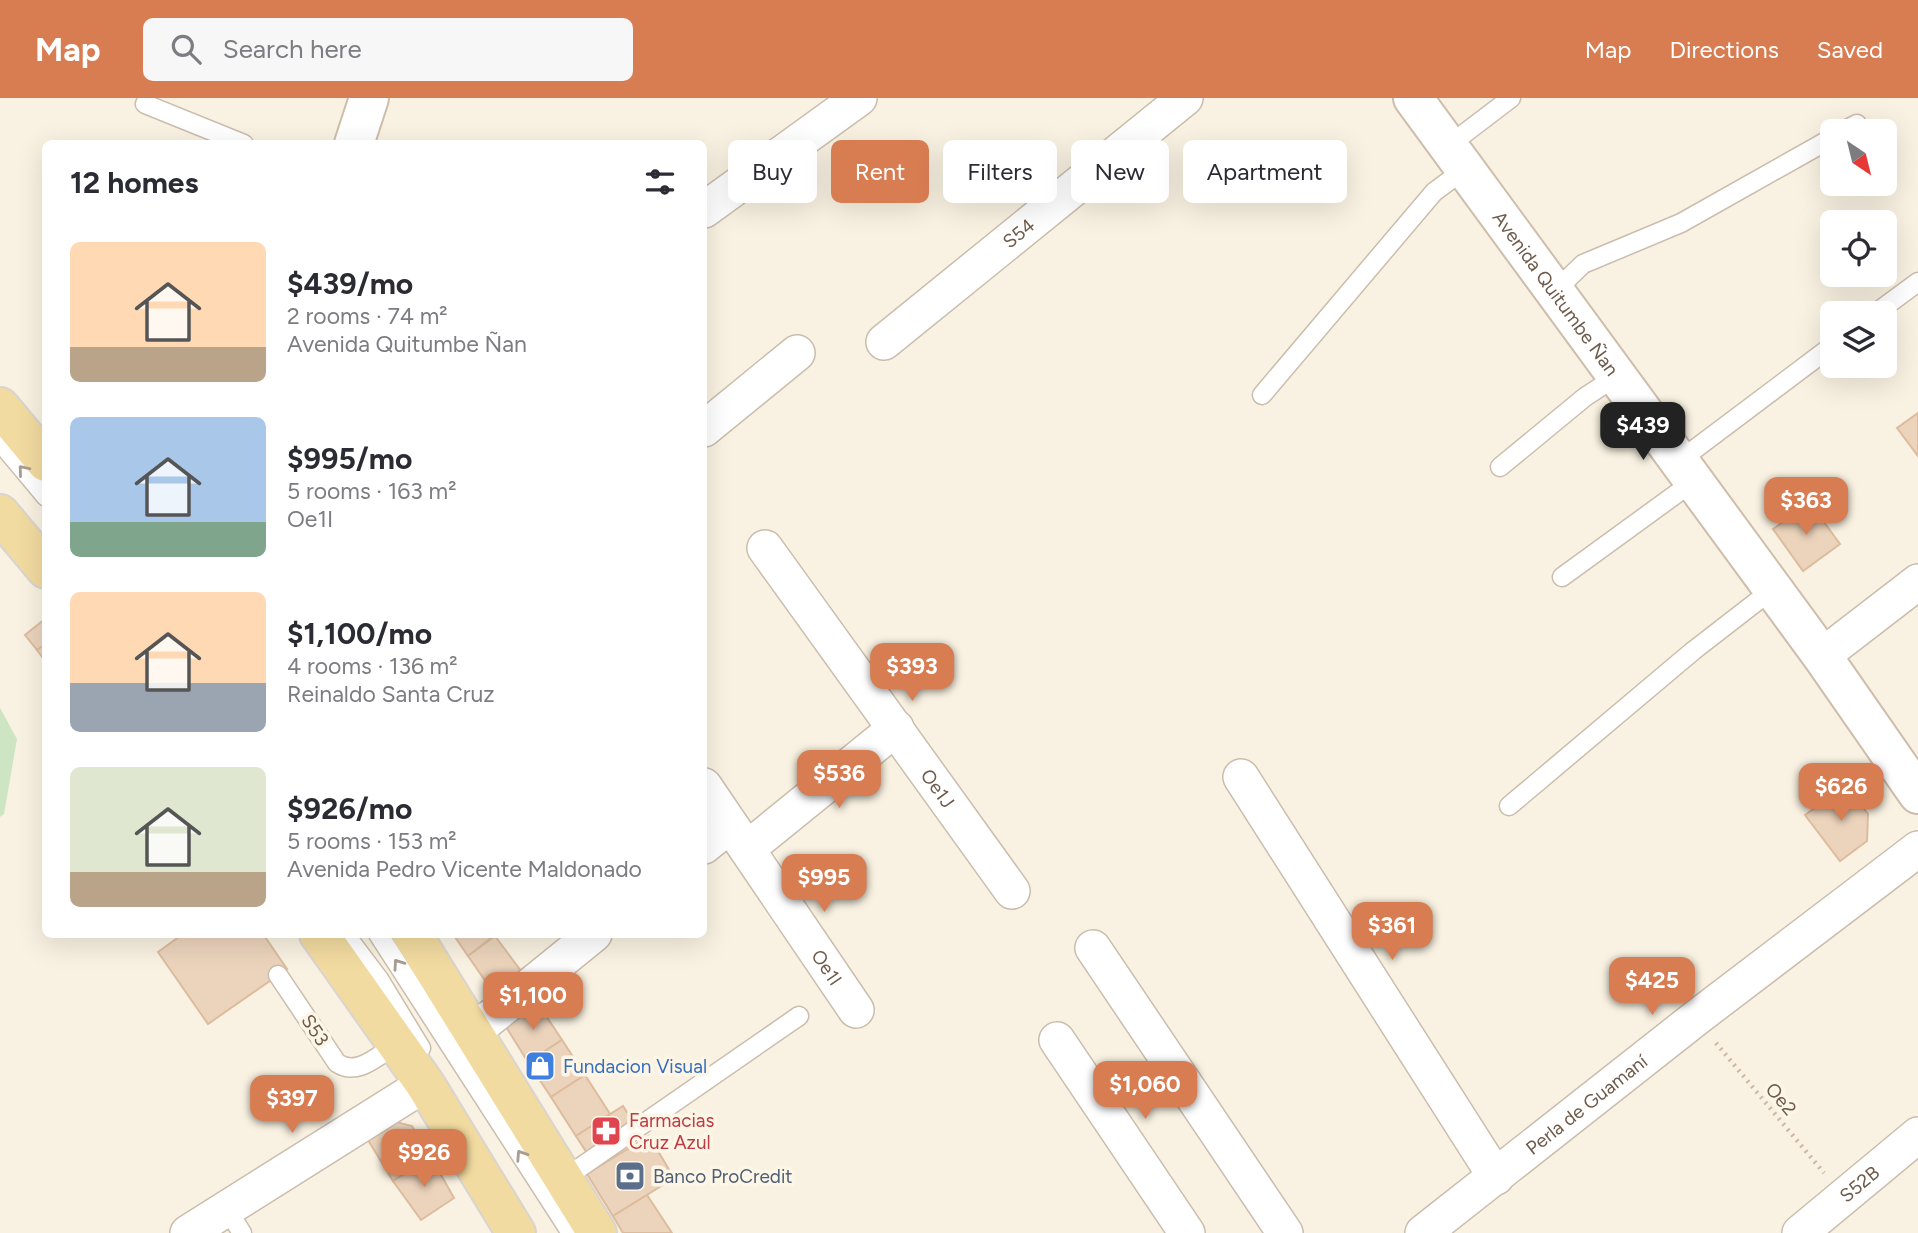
<!DOCTYPE html>
<meta charset="utf-8">
<style>
:root{--surface:#fff;--page:#f7f7f7;--text:#2b2b33;--muted:#7c7c81;--accent:#d87c52}
body{margin:0;font-family:Figtree,sans-serif;background:var(--page);color:var(--text);height:100vh;display:flex;flex-direction:column;font-size:26px;white-space:nowrap}
*{box-sizing:border-box;margin:0}
p{font-size:23px;color:var(--muted)}
.icon{flex:none;width:38px;height:38px;fill:none;stroke:currentColor;stroke-width:2;stroke-linecap:round;stroke-linejoin:round}
.map{position:relative;flex:1;overflow:hidden}
.side{position:absolute;left:42px;top:42px;width:665px;height:798px;display:flex;flex-direction:column;background:var(--surface);border-radius:10px;box-shadow:0 7px 28px #0002}
.side>*{flex:none}
.banner{position:absolute;left:728px;top:42px;width:665px;height:63px;display:flex;gap:14px}
.needle{width:46px;rotate:145deg}
.buttons{position:absolute;left:1820px;top:21px;display:grid;gap:14px}
.buttons a{display:grid;place-items:center;width:77px;height:77px;border-radius:10px;background:var(--surface);box-shadow:0 7px 28px #0002;font-size:35px}
.price{position:absolute;translate:-50% -60px;padding:0 16px;border-radius:14px;background:var(--accent);color:#fff;font-size:23px;line-height:46px;filter:drop-shadow(0 2px 4px #0008)}
.price::after{content:'';position:absolute;left:50%;top:42px;width:21px;height:16px;margin-left:-10px;background:inherit;clip-path:polygon(0 0,100% 0,50% 100%)}
.price.on{background:#222;color:#fff}
ul{padding:0;list-style:none}
li{display:flex;align-items:center;gap:21px;height:175px;padding:0 28px}
li span{display:grid;place-items:center;flex:none;width:196px;height:140px;border-radius:10px;color:#555}
li>.icon{margin-inline-start:auto}
span .icon{width:84px;height:84px;fill:#fffc;stroke-width:1}
li b{font-size:30px}
h2{display:flex;justify-content:space-between;align-items:center;height:84px;padding:0 28px;font-size:30px}
.chip{padding:0 24px;border-radius:10px;background:var(--surface);box-shadow:0 7px 28px #0002;font-size:24px;line-height:63px}
.chip.on{background:var(--accent);color:#fff}
header{display:flex;align-items:center;gap:42px;box-sizing:border-box;height:98px;padding:0 35px;background:var(--accent);color:#fff}
header strong{font-size:33px}
nav{display:flex;gap:38px;margin-inline-start:auto;font-size:24px}
.search{width:490px;height:63px;background:var(--page);display:flex;align-items:center;gap:18px;box-sizing:border-box;padding:0 24px;border-radius:10px;color:var(--muted);font-size:26px}
.map>svg:first-child{display:block}
</style>
<header>
<strong>Map</strong>
<div class="search"><svg class="icon" aria-label="search" viewBox="0 0 24 24"><circle cx="10" cy="10" r="6"/><path d="M15 15l6 6"/></svg>Search here</div>
<nav><a>Map</a><a>Directions</a><a>Saved</a></nav>
</header>
<div class="map">
<svg width="1918" height="1135" viewBox="0 0 1918 1135">
<rect width="100%" height="100%" fill="#f9f2e2"/>
<polygon fill="#cde5c2" points="0,610 17,641 4,716 0,719"/>
<g fill="#ecd4bc" stroke="#ddbc9e" stroke-width="2">
<polygon points="1918,315 1918,358 1897,330"/>
<polygon points="1810,405 1840,446 1803,473 1773,431"/>
<polygon points="45,521 46,546 37,552 25,537"/>
<polygon points="46,546 46,564 37,552"/>
<polygon points="1846,687 1868,716 1867,743 1840,763 1805,717"/>
<polygon points="183,836 263,836 287,871 208,926 158,854"/>
<polygon points="453,836 496,836 468,858"/>
<polygon points="495,838 521,873 493,894 468,858"/>
<polygon points="535,901 562,942 528,964 506,929"/>
<polygon points="562,942 585,977 551,999 528,964"/>
<polygon points="585,977 610,1016 576,1038 551,999"/>
<polygon points="623,1008 636,1028 589,1058 576,1038"/>
<polygon points="396,1024 412,1028 431,1059 393,1083 368,1042"/>
<polygon points="649,1038 674,1080 613,1118 587,1076"/>
<polygon points="431,1059 454,1100 421,1122 393,1083"/>
<polygon points="647,1097 672,1135 623,1135 613,1118"/>
</g>
<g fill="none" stroke-linecap="round" stroke-linejoin="round">
<g stroke="#cbbdad" stroke-width="21">
<g id="lane">
<polyline points="145,6 244,46"/>
<polyline points="1843,33 1857,26"/>
<polyline points="1448,48 1511,0"/>
<polyline points="1555,193 1583,166 1681,125 1832,40"/>
<polyline points="1876,215 1918,184"/>
<polyline points="1262,297 1434,94 1465,71"/>
<polyline points="0,344 46,399"/>
<polyline points="1679,363 1832,248"/>
<polyline points="1500,369 1585,299 1617,278"/>
<polyline points="1562,479 1694,383"/>
<polyline points="1509,708 1693,553 1773,491"/>
<polyline points="345,836 379,881 421,950"/>
<polyline points="378,836 571,1135"/>
<path d="M278,877l59,88c21,14 41,-8 60,-19"/>
<polyline points="562,1082 799,918"/>
<polyline points="227,1111 242,1135"/>
</g>
</g>
<g stroke="#cbbdad" stroke-width="38">
<g id="street">
<polyline points="704,112 859,0"/>
<path id="s1" d="M884,244l301,-244"/>
<polyline points="704,331 797,255"/>
<path id="s2" d="M765,450l247,343"/>
<polyline points="1822,558 1918,484"/>
<polyline points="1241,679 1496,1079"/>
<path id="s3" d="M704,688l152,224"/>
<polyline points="704,748 730,727"/>
<polyline points="747,751 896,630"/>
<polyline points="1093,850 1285,1135"/>
<polyline points="473,934 594,836"/>
<polyline points="1057,942 1187,1135"/>
<polyline points="188,1135 425,986"/>
<path id="s4" d="M1423,1135l273,-215 222,-169"/>
<path id="s5" d="M1800,1135l118,-98"/>
</g>
</g>
<g stroke="#cebdaa" stroke-width="42">
<g id="secondary">
<path id="s6" d="M1413,0l409,558 96,138"/>
<polyline points="354,46 369,0"/>
</g>
</g>
<g stroke="#d9d4d0" stroke-width="42">
<g id="primary">
<polyline points="0,309 46,364"/>
<polyline points="0,416 46,471"/>
<polyline points="319,836 425,986 516,1135"/>
<polyline points="412,836 597,1135"/>
</g>
</g>
<polyline stroke="#d0b7a0" stroke-width="4.5" stroke-dasharray="2 5" stroke-linecap="butt" points="1716,945 1824,1075"/>
<use href="#lane" stroke="#fff" stroke-width="18"/>
<use href="#street" stroke="#fff" stroke-width="35"/>
<use href="#secondary" stroke="#fff" stroke-width="38"/>
<use href="#primary" stroke="#f2dba0" stroke-width="38"/>
</g>
<defs><path id="oneway-chevron" d="M-2-3.5L2.5 0L-2 3.5" fill="none" stroke-width="1.6" stroke-linecap="round" stroke-linejoin="round" transform="scale(1.75)"/></defs>
<g stroke="#a89d93">
<use href="#oneway-chevron" transform="translate(23 372) rotate(-130)"/>
<use href="#oneway-chevron" transform="translate(398 866) rotate(-125)"/>
<use href="#oneway-chevron" transform="translate(521 1057) rotate(-123)"/>
</g>
<defs>
<g id="shop-square" transform="scale(1.575)"><rect x="-9" y="-9" width="18" height="18" rx="4" fill="#3f7fe0" stroke="#fdf6e7"/><path d="M-5-2.5h2.3a2.7 3.5 0 0 1 5.4 0H5L5.5 6h-11ZM-1.5-2.5h3a1.5 2.3 0 0 0-3 0Z" fill="#fff"/></g>
<g id="pharmacy-square" transform="scale(1.575)"><rect x="-9" y="-9" width="18" height="18" rx="4" fill="#e0444e" stroke="#fdf6e7"/><path d="M-2-6h4v4h4v4h-4v4h-4v-4h-4v-4h4Z" fill="#fff"/></g>
<g id="bank-square" transform="scale(1.575)"><rect x="-9" y="-9" width="18" height="18" rx="4" fill="#5c6f8a" stroke="#fdf6e7"/><path d="M-6-4H6V4H-6ZM0-2.3a2.3 2.3 0 1 0 0 4.6a2.3 2.3 0 1 0 0-4.6Z" fill="#fff"/></g>
</defs>
<g fill-rule="evenodd">
<use href="#shop-square" x="540" y="968"/>
<use href="#pharmacy-square" x="606" y="1033"/>
<use href="#bank-square" x="630" y="1078"/>
</g>
<g text-anchor="middle" dominant-baseline="central" stroke-width="7" stroke-linejoin="round" paint-order="stroke">
<g font-size="19" fill="#6e5b4b" stroke="#fdf6e7">
<text stroke="none"><textPath href="#s1" startOffset="173">S54</textPath></text>
<text stroke="none"><textPath href="#s6" startOffset="242">Avenida Quitumbe Ñan</textPath></text>
<text stroke="none"><textPath href="#s2" startOffset="296">Oe1J</textPath></text>
<text stroke="none"><textPath href="#s3" startOffset="219">Oe1I</textPath></text>
<text transform="translate(315 932) rotate(56)">S53</text>
<text transform="translate(1781 1001) rotate(50)">Oe2</text>
<text stroke="none"><textPath href="#s4" startOffset="208">Perla de Guamaní</textPath></text>
<text stroke="none"><textPath href="#s5" startOffset="77">S52B</textPath></text>
</g>
<g font-size="19" fill="#366cbe" stroke="#fdf6e7" text-anchor="start">
<text x="563" y="968">Fundacion Visual</text>
</g>
<g font-size="19" fill="#be3a42" stroke="#fdf6e7" text-anchor="start">
<text x="629" y="1022">Farmacias<tspan x="629" dy="22">Cruz Azul</tspan></text>
</g>
<g font-size="19" fill="#4e5e75" stroke="#fdf6e7" text-anchor="start">
<text x="653" y="1078">Banco ProCredit</text>
</g>
</g>
</svg>
<div class="buttons">
<a><svg class="needle" viewBox="-14 -14 28 28"><path d="M0-13l5 13h-10z" fill="#e53935"/><path d="M0 13l5-13h-10z" fill="#7c7c81"/></svg></a>
<a><svg class="icon" aria-label="locate" viewBox="0 0 24 24"><circle cx="12" cy="12" r="6"/><path d="M12 2v4M12 18v4M2 12h4M18 12h4"/></svg></a>
<a><svg class="icon" aria-label="layers" viewBox="0 0 24 24"><path d="M12 4l9 5-9 5-9-5zM3 14l9 5 9-5"/></svg></a>
</div>
<b class="price on" style="left:1643px;top:364px">$439</b>
<b class="price" style="left:1806px;top:439px">$363</b>
<b class="price" style="left:912px;top:605px">$393</b>
<b class="price" style="left:839px;top:712px">$536</b>
<b class="price" style="left:1841px;top:725px">$626</b>
<b class="price" style="left:824px;top:816px">$995</b>
<b class="price" style="left:1392px;top:864px">$361</b>
<b class="price" style="left:1652px;top:919px">$425</b>
<b class="price" style="left:533px;top:934px">$1,100</b>
<b class="price" style="left:1145px;top:1023px">$1,060</b>
<b class="price" style="left:292px;top:1037px">$397</b>
<b class="price" style="left:424px;top:1091px">$926</b>
<div class="banner">
<a class="chip">Buy</a>
<a class="chip on">Rent</a>
<a class="chip">Filters</a>
<a class="chip">New</a>
<a class="chip">Apartment</a>
</div>
<section class="side">
<h2>12 homes<svg class="icon" aria-label="filters" viewBox="0 0 24 24"><path d="M4 7h16M4 17h16"/><circle cx="9" cy="7" r="2"/><circle cx="15" cy="17" r="2"/></svg></h2>
<ul>
<li><span style="background:linear-gradient(#ffd9b3 75%,#b9a48a 0)"><svg class="icon" aria-label="home" viewBox="0 0 24 24"><path d="M3 11l9-7 9 7M6 9v11h12V9"/></svg></span><div><b>$439/mo</b><p>2 rooms · 74 m²</p><p>Avenida Quitumbe Ñan</p></div></li>
<li><span style="background:linear-gradient(#a9c7e8 75%,#7fa58c 0)"><svg class="icon" aria-label="home" viewBox="0 0 24 24"><path d="M3 11l9-7 9 7M6 9v11h12V9"/></svg></span><div><b>$995/mo</b><p>5 rooms · 163 m²</p><p>Oe1I</p></div></li>
<li><span style="background:linear-gradient(#ffd9b3 65%,#9aa5b1 0)"><svg class="icon" aria-label="home" viewBox="0 0 24 24"><path d="M3 11l9-7 9 7M6 9v11h12V9"/></svg></span><div><b>$1,100/mo</b><p>4 rooms · 136 m²</p><p>Reinaldo Santa Cruz</p></div></li>
<li><span style="background:linear-gradient(#dfe7d0 75%,#b9a48a 0)"><svg class="icon" aria-label="home" viewBox="0 0 24 24"><path d="M3 11l9-7 9 7M6 9v11h12V9"/></svg></span><div><b>$926/mo</b><p>5 rooms · 153 m²</p><p>Avenida Pedro Vicente Maldonado</p></div></li>
</ul>
</section>
</div>
